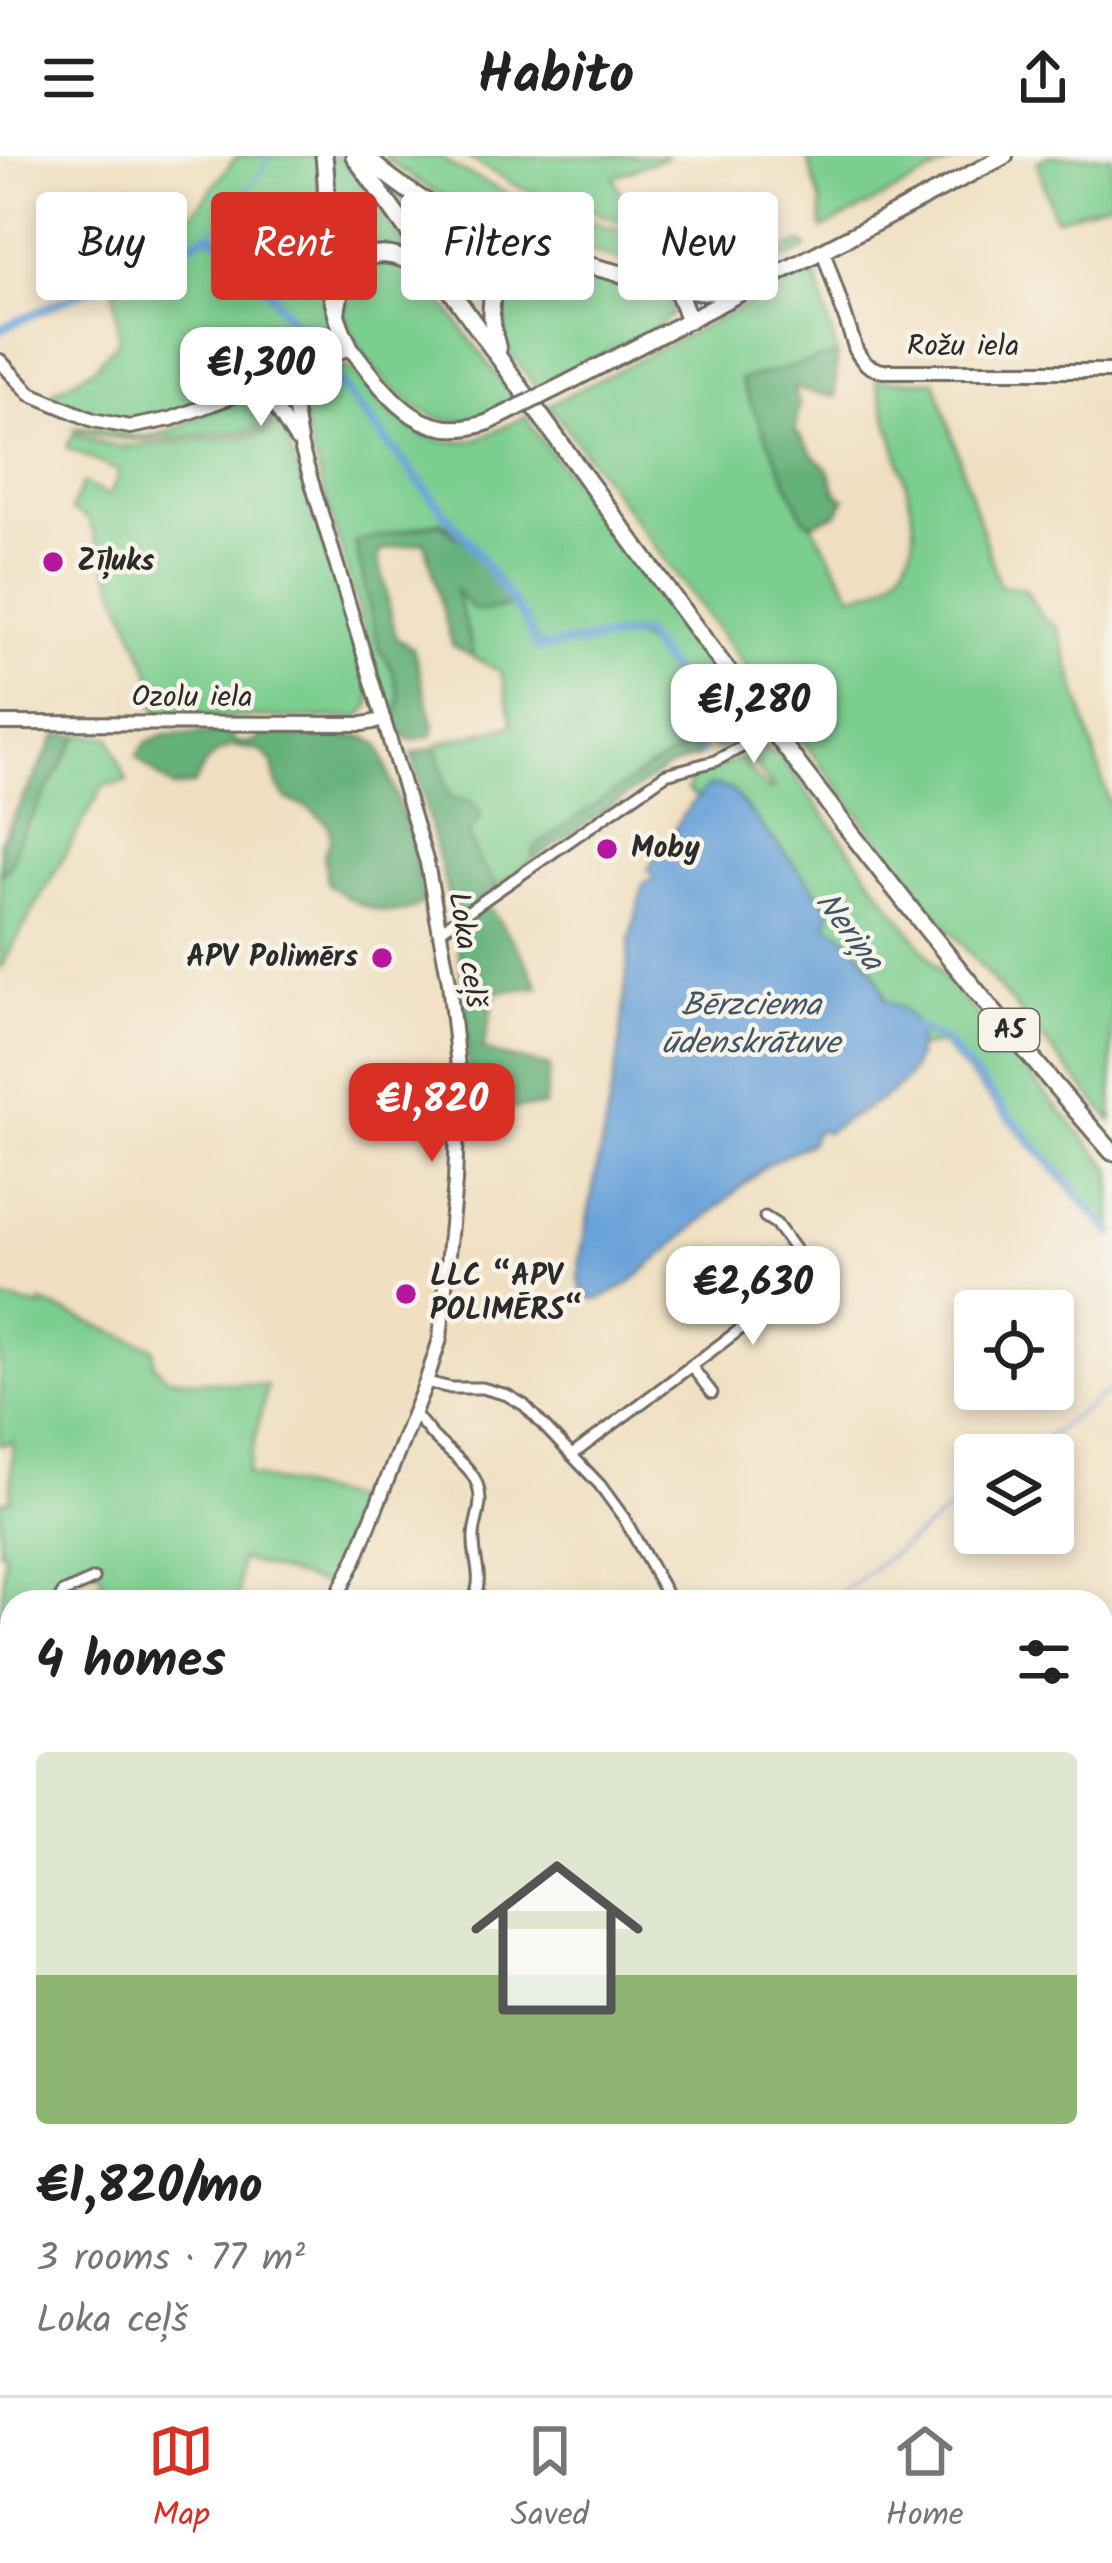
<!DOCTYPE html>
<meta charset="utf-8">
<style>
:root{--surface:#fff;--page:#f2f2f2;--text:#222;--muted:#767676;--line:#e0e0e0;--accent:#d93025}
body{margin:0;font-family:Kalam,sans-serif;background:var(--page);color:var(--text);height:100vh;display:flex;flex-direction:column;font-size:45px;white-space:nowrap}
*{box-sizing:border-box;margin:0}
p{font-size:39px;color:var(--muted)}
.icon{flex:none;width:66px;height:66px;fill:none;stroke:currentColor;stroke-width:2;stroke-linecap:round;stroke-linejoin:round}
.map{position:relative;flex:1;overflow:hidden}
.side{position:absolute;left:0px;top:1434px;width:1113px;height:807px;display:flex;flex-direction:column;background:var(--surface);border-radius:36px 36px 0 0;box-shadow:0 6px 18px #0003}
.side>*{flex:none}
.hud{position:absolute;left:36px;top:36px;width:1041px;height:108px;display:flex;gap:24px}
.fabs{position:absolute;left:954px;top:1134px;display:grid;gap:24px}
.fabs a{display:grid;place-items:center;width:120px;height:120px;border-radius:12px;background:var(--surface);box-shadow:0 6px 18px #0003;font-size:60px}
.price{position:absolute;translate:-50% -102px;padding:0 27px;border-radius:24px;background:#fff;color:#222;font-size:39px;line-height:78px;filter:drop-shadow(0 3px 6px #0008)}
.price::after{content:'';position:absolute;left:50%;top:72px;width:36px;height:27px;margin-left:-18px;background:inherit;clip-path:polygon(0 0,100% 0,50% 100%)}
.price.current{background:var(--accent);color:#fff}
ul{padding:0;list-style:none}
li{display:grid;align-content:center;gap:24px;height:636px;padding:0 36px}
li span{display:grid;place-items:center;height:372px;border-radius:12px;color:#555}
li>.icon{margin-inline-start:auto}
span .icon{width:216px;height:216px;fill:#fffc;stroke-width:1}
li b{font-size:51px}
h2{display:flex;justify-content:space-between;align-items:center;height:144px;padding:0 36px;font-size:51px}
.pill{padding:0 42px;border-radius:12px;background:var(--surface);box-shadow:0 6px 18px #0003;font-size:42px;line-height:108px}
.pill.current{background:var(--accent);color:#fff}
header{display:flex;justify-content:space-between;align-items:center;height:156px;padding:0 36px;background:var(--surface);font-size:54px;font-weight:600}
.tabs{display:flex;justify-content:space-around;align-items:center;height:168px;border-top:3px solid var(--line);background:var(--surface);font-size:33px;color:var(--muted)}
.tabs a{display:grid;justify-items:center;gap:6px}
.tabs .current{color:var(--accent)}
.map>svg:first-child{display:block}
</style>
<header><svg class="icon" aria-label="menu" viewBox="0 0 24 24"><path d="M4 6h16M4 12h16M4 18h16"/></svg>Habito<svg class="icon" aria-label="share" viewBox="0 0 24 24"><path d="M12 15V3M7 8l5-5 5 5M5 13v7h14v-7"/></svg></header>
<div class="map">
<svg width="1112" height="2239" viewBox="0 0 1112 2239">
<rect width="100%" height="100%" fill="#f7f3e8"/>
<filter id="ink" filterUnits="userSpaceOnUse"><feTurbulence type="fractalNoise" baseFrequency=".00833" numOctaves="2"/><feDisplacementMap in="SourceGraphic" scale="24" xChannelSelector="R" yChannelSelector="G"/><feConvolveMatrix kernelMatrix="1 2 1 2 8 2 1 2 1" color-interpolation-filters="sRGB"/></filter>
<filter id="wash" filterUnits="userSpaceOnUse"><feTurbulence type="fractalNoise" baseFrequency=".004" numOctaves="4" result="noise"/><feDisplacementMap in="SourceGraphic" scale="48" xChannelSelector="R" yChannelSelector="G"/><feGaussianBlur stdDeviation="2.7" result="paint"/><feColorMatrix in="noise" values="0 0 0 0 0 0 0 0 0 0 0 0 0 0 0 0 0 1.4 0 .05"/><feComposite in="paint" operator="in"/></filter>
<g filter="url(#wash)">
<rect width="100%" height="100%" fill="#f0dfc1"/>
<g fill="#7cce8f" stroke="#547c5d" stroke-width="3">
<polygon points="237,0 318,0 323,124 331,176 331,184 325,196 172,258 138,263 116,264 91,257 51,241 54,235 93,213 119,184 111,100 194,56"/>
<path d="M330,0h11l70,97c-30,-6 -49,0 -71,20h-6z"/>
<path d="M383,0h57l14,11 65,32 85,27 72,17 38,-2 34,15 20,-2 34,-11 5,4 -2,3c-29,12 -57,22 -89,24 -43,2 -84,-10 -126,-23 -78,-23 -142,-42 -207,-95z"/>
<polygon points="465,0 668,0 614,21 634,69 519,31"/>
<polygon points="807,0 964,0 822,73 821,48"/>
<polygon points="1048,0 1112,0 1112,45 1055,63 1037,6"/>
<path d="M388,29l152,72v2c-33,2 -53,34 -82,23z"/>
<path d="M376,105l27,2 23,16 89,121c-20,9 -38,21 -61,21 -44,-2 -110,-74 -110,-117 0,-21 15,-33 32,-43z"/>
<path d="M541,115c32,3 110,7 131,30l1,13 -14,12 -122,62c-19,-25 -45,-51 -39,-84 2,-10 7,-19 16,-24 7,-5 19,-7 27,-9z"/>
<path d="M805,119l12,3 20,77 -96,25 62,137 10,9 39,68c36,-4 56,-23 62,-59 4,-22 -30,-127 -38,-155l59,1 64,204 26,4 17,28 16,10 54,186v133l-5,9 5,20v146l-184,-217 -209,-272 -170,-227z"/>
<path d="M333,211l14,1 7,5c33,38 71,85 128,64 15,-6 30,-14 44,-21l11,19 225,289 -1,6 -31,17 -15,2 -17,-45 -55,-72 -97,13 -7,-2 -11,-22 -32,-40 -21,-34 -33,-26 -87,21 25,108 12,19 8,27 -6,34 -88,-299 -6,-30 6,-18z"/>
<path d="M254,240l12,7 12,18 -16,8 -15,2c-57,4 -118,18 -172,-3 25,-6 50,13 77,8 35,-7 65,-36 102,-40z"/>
<polygon points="281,269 317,365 371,538 370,550 358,562 166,561 159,558 155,552 152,521 88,363 71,354 83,327 109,340 120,316 67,292 74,276 102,288 123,291 252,279 263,277"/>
<polygon points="454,430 467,444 486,455 512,450 525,466 539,494 634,482 647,489 695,552 695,586 646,614 534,692 533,704 498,730 479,707 468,677 473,647 449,641 436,591 441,587 513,569 501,516 475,502"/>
<path d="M79,579l31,2 17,45 -23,3 -104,184v-95c12,-7 15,-18 17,-32z"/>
<path d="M763,589l19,13 160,216 170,196v67l-171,-193 -22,3c-6,-30 -10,-33 -34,-47 -6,-30 -31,-62 -59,-75l4,-12 -5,-12 -94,-111 -22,-3 -11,11 -11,-8 4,-14 51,-18 11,17 17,15 3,-2 -24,-31 2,-7z"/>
<polygon points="0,1142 41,1151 42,1147 154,1192 154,1208 167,1222 267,1230 247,1319 366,1347 329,1430 240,1403 238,1446 64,1446 69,1439 103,1424 98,1412 50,1434 51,1446 12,1446 12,1594 0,1570 0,1469 5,1396 0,1396 0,1346 10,1344 13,1286 0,1289"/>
<polygon points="0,1927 12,1988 12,2229 58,2229 61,2239 0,2239"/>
</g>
<g fill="#65b17a" stroke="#486e52" stroke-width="3">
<polygon points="837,199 835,241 793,232 799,249 795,274 814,300 829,314 837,338 845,343 837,358 811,368 803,361 740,224"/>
<polygon points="439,367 471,391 512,450 486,455 472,453 455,433 475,502 452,489 425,386 385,393 378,399 396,482 413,492 434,571 431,580 412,584 394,574 400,540 392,513 380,494 372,464 355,386"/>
<path d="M225,576l13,11 16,-1 12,-9 99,4 14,8 32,96 13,61c-30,23 -72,2 -97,-19l-3,-29 7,-16 -2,-13 -19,-16 -23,-10 -10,-14 -4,-22 -12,-12 -29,-5 -15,7 -12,11 -11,21 -21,3 -37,-31 11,-15 19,-7z"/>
<path d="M57,579h22l-62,107c-2,14 -5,25 -17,32v-32z"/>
<polygon points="695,586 699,600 666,612 533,704 534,692 646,614"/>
<polygon points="436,591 449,641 473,647 482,659 468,678 479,707 498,730 482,741 523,800 539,831 496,836 483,893 498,899 550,911 544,950 471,955 461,811 452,756 412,598"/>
</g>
<path fill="#6aa3d9" stroke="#4a6782" stroke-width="3" d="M717,630l14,4 94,111 5,13 -3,11c27,13 51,45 58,75 5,3 11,5 16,8 25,20 20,57 -1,77 -17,16 -52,33 -73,47l-7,-2 -6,3 -3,9 -46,24 -136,118 -32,16c-21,-4 -18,-24 -17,-42l39,-206 11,-111 14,-59 9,-2v-5l-5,-5 9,-16 12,1c3,-9 3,-20 7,-28 6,-14 21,-29 32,-40z"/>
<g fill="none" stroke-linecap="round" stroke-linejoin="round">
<g stroke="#6aa3d9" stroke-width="3">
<polyline points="209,78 233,52 273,0"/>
<polyline points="1023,1299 1112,1232"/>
<polyline points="829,1446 975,1335"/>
<polyline points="580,2239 581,2229"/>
</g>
<g stroke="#6aa3d9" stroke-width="9">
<polyline points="0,173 209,78 242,98 310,189"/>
<polyline points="334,221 472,390 526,466 537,492 642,478 696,548 701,595"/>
<polyline points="908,869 944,885 1112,1077"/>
</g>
</g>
</g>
<g filter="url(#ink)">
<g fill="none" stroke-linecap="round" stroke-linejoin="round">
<g stroke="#706a60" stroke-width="15">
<g id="street">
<polyline points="441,774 666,618 715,605 772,575"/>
<polyline points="691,1210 712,1237"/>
<polyline points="426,1226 451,1232 482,1232 507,1239 524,1249 600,1329 624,1362 671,1446"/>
<path d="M412,1258c9,6 12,12 19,20 19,22 49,34 49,66 0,13 -6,25 -6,37 -1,28 11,36 -1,65"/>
<polyline points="572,1299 813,1119 776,1068 765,1061"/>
<polyline points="58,1446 63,1437 94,1423"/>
<polyline points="0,1671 12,1695"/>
<polyline points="599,2239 601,2229"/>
</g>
</g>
<g stroke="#706a60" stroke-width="18">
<g id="secondary">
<path d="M823,94l33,100c7,13 13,18 27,21h229"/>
<polyline points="0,205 31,238 93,264 130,271 171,263 301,215 350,191"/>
<polyline points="289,219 301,291 427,707 449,826 459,920 455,1026 440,1183 426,1226 356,1402 334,1446"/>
<polyline points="261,229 296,284"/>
<polyline points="0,567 363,568 384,564"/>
<polyline points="0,1724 12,1717"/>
</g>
</g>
<g stroke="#706a60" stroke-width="20">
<g id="primary">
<path d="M350,191c37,47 70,100 139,75"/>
<polyline points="569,226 1005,0"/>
</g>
</g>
<g stroke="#706a60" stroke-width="21">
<g id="highway">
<path d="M324,0c8,64 -7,133 26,191"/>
<path d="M354,0c244,339 484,681 758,996"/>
<path d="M365,0c73,69 171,97 265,120 26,7 54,16 81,16 15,-1 31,-5 46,-8"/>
<polyline points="673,131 679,138 689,164"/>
<path d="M337,155c6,-63 52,-71 96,-34"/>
<path d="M498,194c-19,-72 1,-82 70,-85"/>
</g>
</g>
<use href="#street" stroke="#fff" stroke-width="9"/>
<use href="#secondary" stroke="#fff" stroke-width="12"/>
<use href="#primary" stroke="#fff" stroke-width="14"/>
<use href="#highway" stroke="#fff" stroke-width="15"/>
<g stroke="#706a60" stroke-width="20" stroke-linecap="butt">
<polyline id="primary-bridge" points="489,266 569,226"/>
</g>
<use href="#primary-bridge" stroke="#fff" stroke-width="14"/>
</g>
</g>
<g fill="#b5179e" stroke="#f7f3e8" stroke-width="4.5">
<circle cx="53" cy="406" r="12"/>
<circle cx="607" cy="693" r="12"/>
<circle cx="382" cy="802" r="12"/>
<circle cx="406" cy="1138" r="12"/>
</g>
<g text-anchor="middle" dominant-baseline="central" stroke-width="9" stroke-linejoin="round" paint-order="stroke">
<rect fill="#f7f3e8" stroke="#686764" stroke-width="3" x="979" y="853" width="60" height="42" rx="9"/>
<g font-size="27" font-weight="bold" fill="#2b2b2b">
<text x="1009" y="874">A5</text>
</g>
<g font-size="30" fill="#2b2b2b" stroke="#f7f3e8">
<text x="963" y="191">Rožu iela</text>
<text x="192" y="542">Ozolu iela</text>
<text transform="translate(466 794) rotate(81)">Loka ceļš</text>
</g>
<g font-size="30" font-weight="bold" fill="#2b2b2b" stroke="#f7f3e8" text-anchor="start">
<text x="77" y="406">Zīļuks</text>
<text x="631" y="693">Moby</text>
<text x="358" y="802" text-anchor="end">APV Polimērs</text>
<text x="430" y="1121">LLC “APV<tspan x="430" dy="34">POLIMĒRS“</tspan></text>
</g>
<g font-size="33" font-style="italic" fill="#415568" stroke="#f7f3e8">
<text transform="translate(848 776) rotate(53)">Neriņa</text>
<text x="751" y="850">Bērzciema<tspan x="751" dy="38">ūdenskrātuve</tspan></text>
</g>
</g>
</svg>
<div class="fabs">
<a><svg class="icon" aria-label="locate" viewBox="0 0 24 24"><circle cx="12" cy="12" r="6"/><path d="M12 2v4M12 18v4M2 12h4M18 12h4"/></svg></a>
<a><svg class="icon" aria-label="layers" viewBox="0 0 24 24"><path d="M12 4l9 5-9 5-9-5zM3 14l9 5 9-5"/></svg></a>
</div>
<b class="price" style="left:261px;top:273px">€1,300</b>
<b class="price" style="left:754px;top:610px">€1,280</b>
<b class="price current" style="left:432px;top:1009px">€1,820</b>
<b class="price" style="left:753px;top:1192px">€2,630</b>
<div class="hud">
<a class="pill">Buy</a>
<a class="pill current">Rent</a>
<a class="pill">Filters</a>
<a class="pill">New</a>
</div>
<section class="side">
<h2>4 homes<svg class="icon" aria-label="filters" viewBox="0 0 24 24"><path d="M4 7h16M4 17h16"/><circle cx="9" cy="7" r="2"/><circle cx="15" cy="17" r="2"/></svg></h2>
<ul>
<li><span style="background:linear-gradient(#dfe7d0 60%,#8fb573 0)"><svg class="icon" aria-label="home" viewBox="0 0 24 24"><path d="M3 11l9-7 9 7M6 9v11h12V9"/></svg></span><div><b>€1,820/mo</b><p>3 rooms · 77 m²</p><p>Loka ceļš</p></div></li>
</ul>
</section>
</div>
<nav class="tabs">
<a class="current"><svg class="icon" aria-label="map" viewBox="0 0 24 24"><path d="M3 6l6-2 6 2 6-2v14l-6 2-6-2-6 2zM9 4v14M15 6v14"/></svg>Map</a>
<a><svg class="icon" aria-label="saved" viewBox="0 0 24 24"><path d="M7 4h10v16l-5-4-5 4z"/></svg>Saved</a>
<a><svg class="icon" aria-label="home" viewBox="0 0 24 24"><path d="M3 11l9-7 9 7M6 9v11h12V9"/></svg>Home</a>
</nav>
